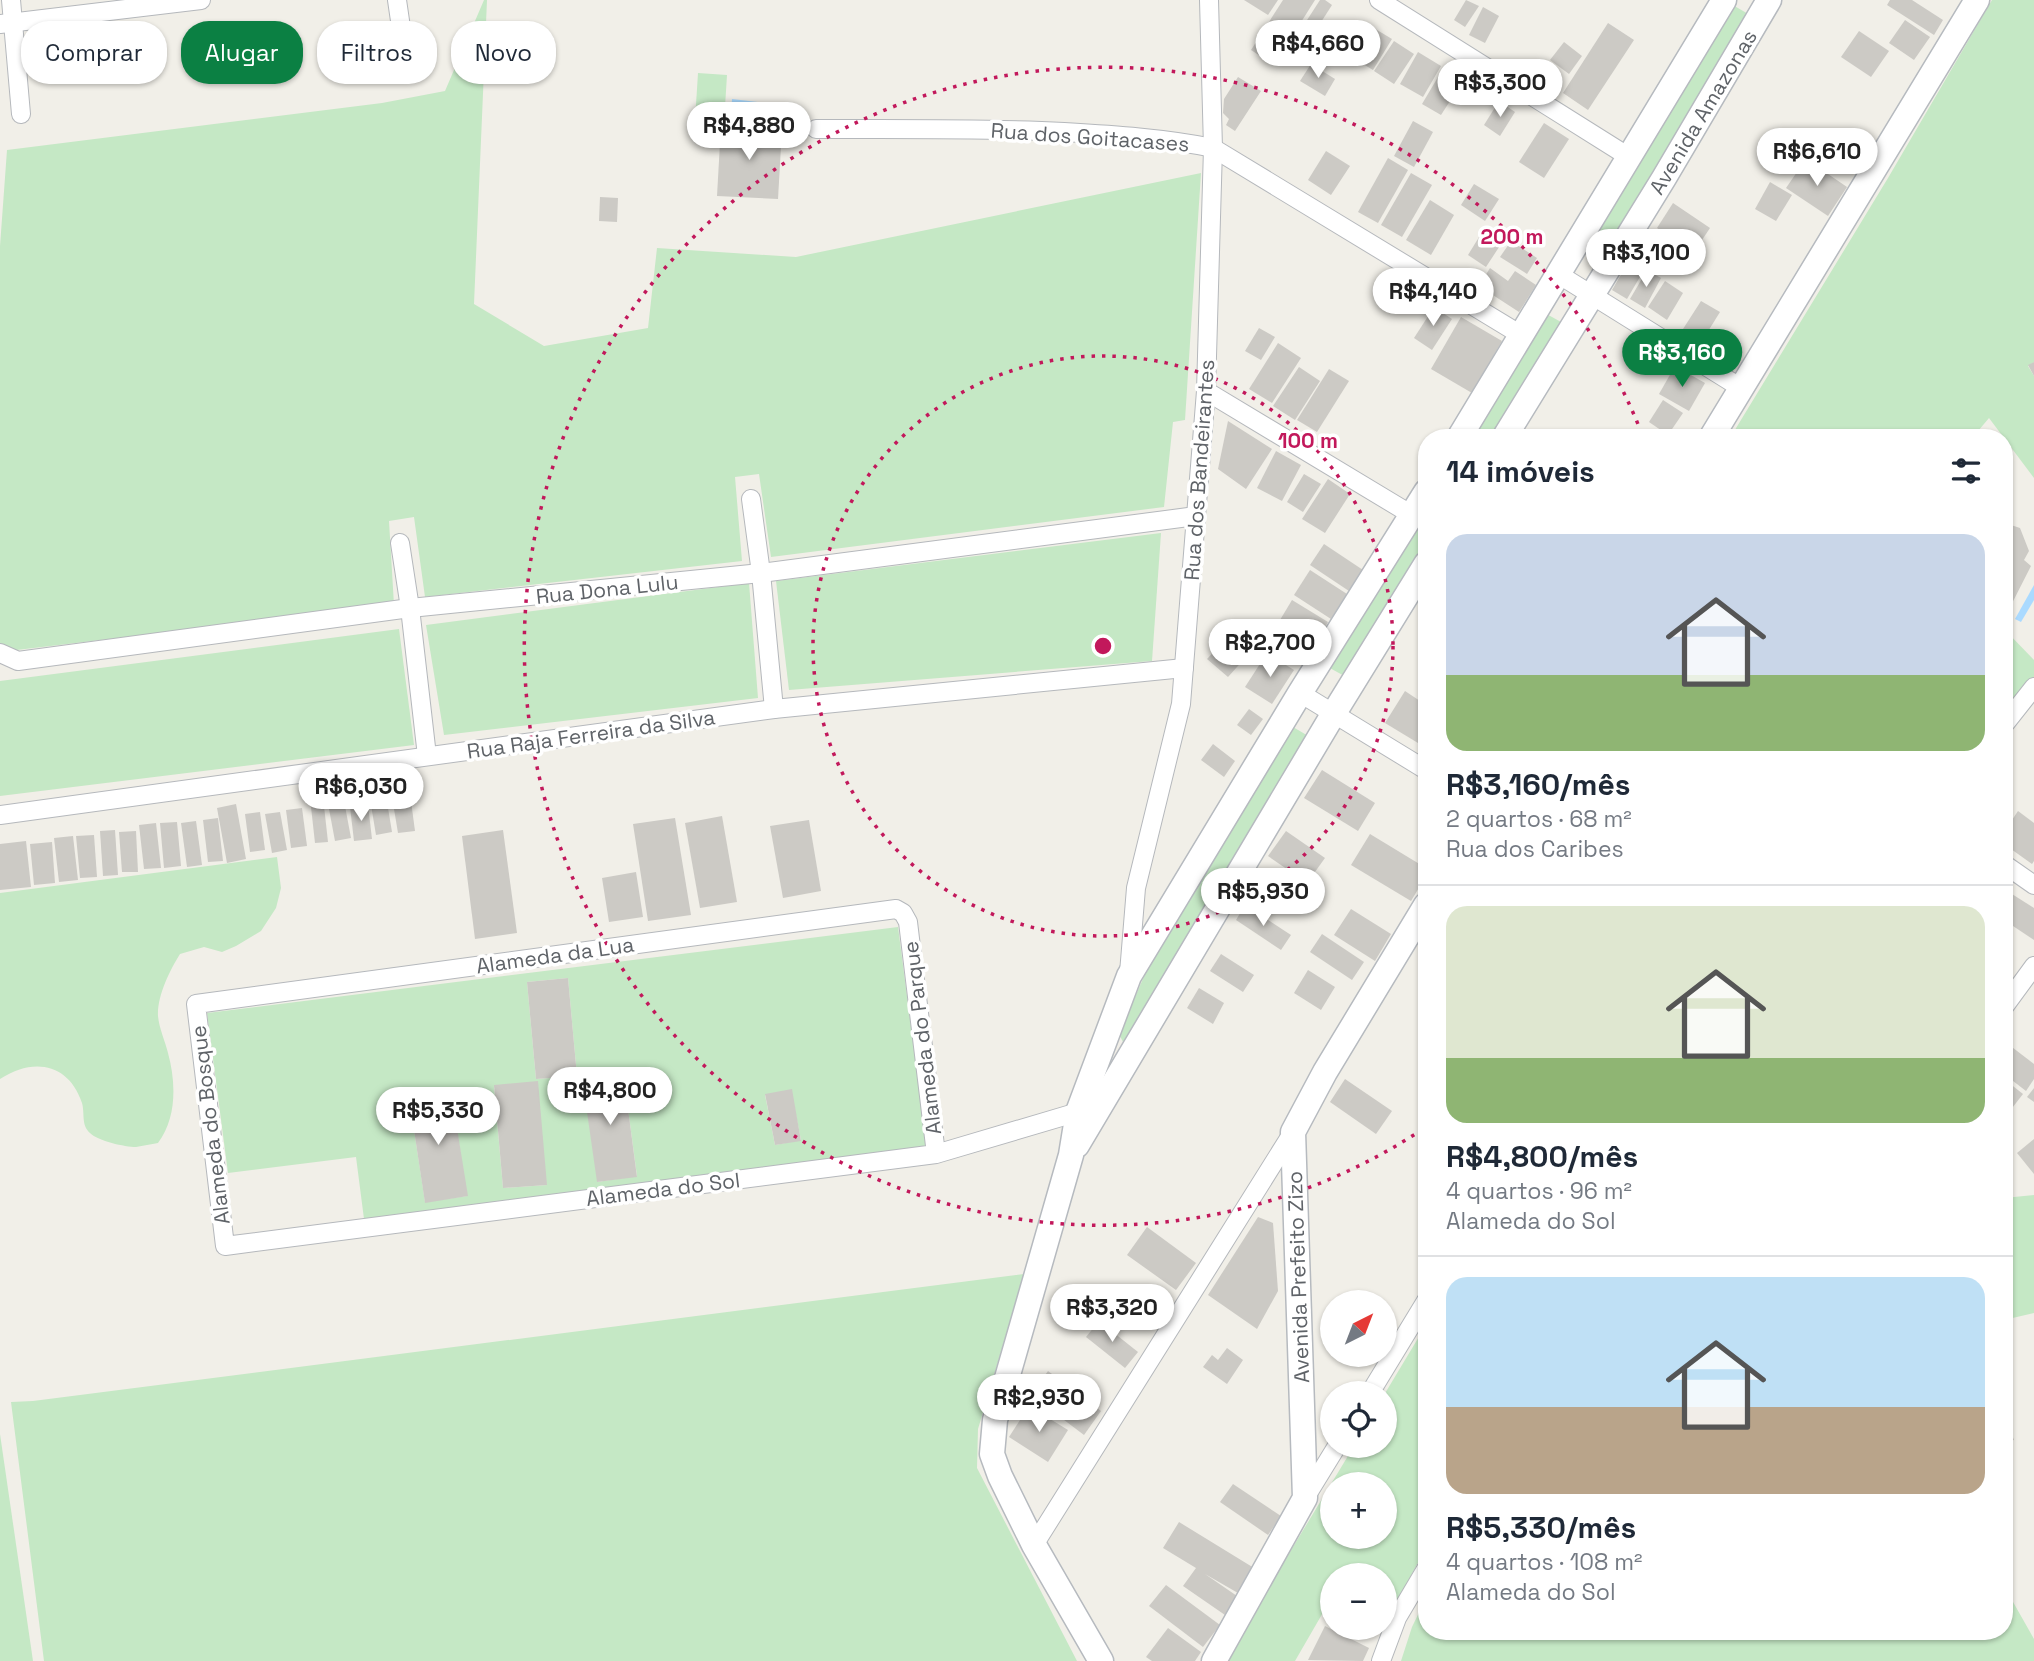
<!DOCTYPE html>
<html lang="pt">
<meta charset="utf-8">
<style>
:root{--surface:#fff;--page:#f2f2f3;--text:#1f2937;--muted:#747a83;--line:#e0e1e3;--accent:#0b8043}
body{margin:0;font-family:"Space Grotesk",sans-serif;background:var(--page);color:var(--text);height:100vh;display:flex;flex-direction:column;font-size:26px;white-space:nowrap}
*{box-sizing:border-box;margin:0}
p{font-size:23px;color:var(--muted)}
.icon{flex:none;width:38px;height:38px;fill:none;stroke:currentColor;stroke-width:2;stroke-linecap:round;stroke-linejoin:round}
.map{position:relative;flex:1;overflow:hidden}
.drawer{position:absolute;left:1418px;top:429px;width:595px;height:1211px;display:flex;flex-direction:column;background:var(--surface);border-radius:28px;box-shadow:0 2px 5px #0004}
.drawer>*{flex:none}
.guide{position:absolute;left:21px;top:21px;width:665px;height:63px;display:flex;gap:14px}
.needle{width:46px;rotate:42deg}
.controls{position:absolute;left:1320px;top:1290px;display:grid;gap:14px}
.controls a{display:grid;place-items:center;width:77px;height:77px;border-radius:50%;background:var(--surface);box-shadow:0 2px 5px #0004;font-size:35px}
.price{position:absolute;translate:-50% -60px;padding:0 16px;border-radius:24px;background:#fff;color:#222;font-size:23px;line-height:46px;filter:drop-shadow(0 2px 4px #0008)}
.price::after{content:'';position:absolute;left:50%;top:42px;width:21px;height:16px;margin-left:-10px;background:inherit;clip-path:polygon(0 0,100% 0,50% 100%)}
.price.on{background:var(--accent);color:#fff}
ul{padding:0;list-style:none}
li{display:grid;align-content:center;gap:14px;height:371px;padding:0 28px}
li+li{border-top:2px solid var(--line)}
li span{display:grid;place-items:center;height:217px;border-radius:21px;color:#555}
li>.icon{margin-inline-start:auto}
span .icon{width:126px;height:126px;fill:#fffc;stroke-width:1}
li b{font-size:30px}
h2{display:flex;justify-content:space-between;align-items:center;height:84px;padding:0 28px;font-size:30px}
.chip{padding:0 24px;border-radius:28px;background:var(--surface);box-shadow:0 2px 5px #0004;font-size:24px;line-height:63px}
.chip.on{background:var(--accent);color:#fff}
.map>svg:first-child{display:block}
</style>
<div class="map">
<svg width="2034" height="1661" viewBox="0 0 2034 1661">
<rect width="100%" height="100%" fill="#f1efe8"/>
<g fill="#c5e8c5" fill-rule="evenodd">
<polygon points="484,0 487,0 474,304 544,346 648,328 657,248 796,257 1201,173 1185,420 1173,422 1164,507 771,557 759,474 735,477 742,561 425,597 414,517 389,521 394,605 0,652 0,246 7,150 382,103 445,91"/>
<polygon points="1992,0 2034,0 2034,362 2028,366 2034,376 2034,478 1989,418 1973,437 1730,438 1888,178"/>
<polygon points="1731,4 1750,15 1602,255 1587,247"/>
<polygon points="698,73 727,75 724,123 695,120"/>
<polygon points="1543,312 1561,322 1492,437 1467,438"/>
<polygon points="1426,505 1426,548 1348,678 1328,667"/>
<polygon points="1161,533 1152,661 789,690 776,581"/>
<polygon points="749,583 758,698 444,735 426,625"/>
<polygon points="399,629 414,745 0,796 0,681"/>
<polygon points="2004,629 2034,660 2034,678 2004,716"/>
<polygon points="1293,727 1310,737 1123,1042 1119,1034 1152,958"/>
<path d="M277,857l4,31 -5,20 -15,23 -25,15 -14,6 -18,-5 -24,7c-10,16 -23,42 -22,62 1,12 7,25 10,37 8,29 9,65 -10,90 -7,1 -15,3 -22,4 -11,0 -38,-6 -46,-14 -9,-8 -5,-19 -8,-30 -13,-40 -49,-46 -82,-24v-186z"/>
<path d="M898,927l29,222 -563,70 -8,-62 -128,16 -21,-160zM568,978l9,98 -41,3 -9,-97zM623,1072l14,104 -40,6zM494,1086l53,99 -44,3zM791,1090l10,50 -26,5 -10,-50zM451,1091l16,105 -42,6 -16,-105z"/>
<polygon points="2034,1195 2034,1313 2004,1320 2004,1198"/>
<polygon points="1024,1274 978,1429 977,1468 1077,1661 44,1661 11,1402 33,1401"/>
<path d="M1426,1325v230l-7,6 -30,55 -5,-3v-38h-52v22l-37,64h-71l130,-215h30v-51zM1332,1484h52v52h-52z"/>
<polygon points="0,1434 33,1661 0,1661"/>
<polygon points="2004,1586 2034,1639 2034,1661 1401,1661 1412,1627 1426,1598 1426,1631 2004,1631"/>
</g>
<g fill="#aadaff">
<polygon points="732,99 775,104 775,113 747,112 746,116 741,118 731,115"/>
<polygon points="2034,585 2034,600 2021,622 2015,619"/>
</g>
<g fill="#cccac5">
<polygon points="1244,0 1278,0 1268,15"/>
<polygon points="1283,0 1315,0 1274,65 1251,50"/>
<polygon points="1320,0 1325,0 1332,5 1300,55 1289,48"/>
<polygon points="1466,0 1479,6 1465,27 1454,20"/>
<polygon points="1890,0 1912,0 1943,20 1934,35 1887,5"/>
<polygon points="1483,7 1499,16 1485,43 1469,35"/>
<polygon points="1905,20 1930,37 1914,60 1889,43"/>
<polygon points="1608,23 1634,40 1588,110 1563,93"/>
<polygon points="1367,24 1392,39 1373,70 1348,55"/>
<polygon points="1318,31 1327,36 1310,62 1302,57"/>
<polygon points="1859,31 1889,51 1871,77 1841,57"/>
<polygon points="1394,41 1414,54 1394,84 1374,71"/>
<polygon points="1564,42 1582,56 1569,74 1550,60"/>
<polygon points="1418,52 1441,66 1423,97 1400,84"/>
<polygon points="1311,64 1335,79 1325,96 1300,81"/>
<polygon points="1441,72 1461,84 1441,115 1422,104"/>
<polygon points="1238,77 1261,91 1235,131 1226,125 1229,119 1223,113 1224,99"/>
<polygon points="1499,101 1515,112 1500,136 1484,125"/>
<polygon points="1413,121 1433,132 1414,167 1394,156"/>
<polygon points="1544,123 1569,139 1544,178 1519,162"/>
<polygon points="721,125 782,129 778,199 717,196"/>
<polygon points="1818,129 1860,155 1852,167 1811,141"/>
<polygon points="1326,151 1350,166 1331,195 1308,180"/>
<polygon points="1388,158 1408,170 1378,223 1358,212"/>
<polygon points="1806,159 1847,187 1828,216 1786,188"/>
<polygon points="1411,173 1432,185 1402,237 1381,225"/>
<polygon points="1770,182 1792,195 1776,221 1755,209"/>
<polygon points="1474,184 1499,199 1485,221 1461,205"/>
<polygon points="600,197 618,198 617,222 599,221"/>
<polygon points="1430,200 1454,215 1431,255 1406,240"/>
<polygon points="1673,203 1710,228 1694,252 1657,228"/>
<polygon points="1484,229 1503,241 1486,267 1468,255"/>
<polygon points="1511,241 1537,258 1527,274 1500,257"/>
<polygon points="1629,261 1644,270 1627,299 1612,290"/>
<polygon points="1490,268 1508,281 1515,271 1536,285 1519,312 1479,286"/>
<polygon points="1647,270 1661,278 1645,308 1630,299"/>
<polygon points="1665,281 1683,293 1667,320 1648,307"/>
<polygon points="1701,301 1720,312 1702,341 1683,329"/>
<polygon points="1434,307 1452,319 1432,350 1414,338"/>
<polygon points="1461,317 1502,341 1472,393 1431,369"/>
<polygon points="1259,328 1275,337 1261,360 1245,351"/>
<polygon points="1278,343 1301,358 1272,403 1249,389"/>
<polygon points="2034,362 2034,376 2028,365"/>
<polygon points="1675,366 1705,383 1689,411 1659,394"/>
<polygon points="1299,367 1320,381 1295,420 1273,406"/>
<polygon points="1329,369 1349,381 1317,432 1297,420"/>
<polygon points="1663,400 1683,413 1668,435 1649,422"/>
<polygon points="1228,421 1272,449 1246,489 1218,469"/>
<polygon points="1276,451 1301,465 1282,501 1257,488"/>
<polygon points="1304,474 1321,484 1303,512 1287,502"/>
<polygon points="1328,479 1350,494 1325,533 1302,519"/>
<polygon points="2011,525 2020,528 2029,551 2024,560 2031,566 2004,619 2004,528"/>
<polygon points="1324,544 1363,570 1349,591 1310,565"/>
<polygon points="1310,570 1347,594 1331,619 1294,595"/>
<polygon points="1292,600 1328,622 1317,642 1280,620"/>
<polygon points="1235,629 1255,647 1228,677 1207,659"/>
<polygon points="1267,653 1294,670 1272,704 1245,687"/>
<polygon points="1405,691 1426,705 1426,730 1418,743 1385,723"/>
<polygon points="1249,709 1263,719 1251,735 1237,725"/>
<polygon points="1213,744 1235,761 1224,777 1201,760"/>
<polygon points="1322,770 1375,803 1358,831 1304,798"/>
<polygon points="411,801 415,831 398,833 393,803"/>
<polygon points="387,802 392,832 376,835 371,805"/>
<polygon points="236,804 246,859 227,863 217,808"/>
<polygon points="368,805 372,839 354,841 350,807"/>
<polygon points="324,806 328,842 315,843 311,807"/>
<polygon points="345,806 351,838 335,841 329,809"/>
<polygon points="302,808 307,846 291,848 286,810"/>
<polygon points="2018,811 2034,823 2034,861 2032,864 2004,844 2004,832"/>
<polygon points="260,812 265,850 250,852 245,814"/>
<polygon points="280,812 287,850 272,853 265,814"/>
<polygon points="722,816 737,902 700,908 685,823"/>
<polygon points="218,818 223,861 208,862 203,820"/>
<polygon points="675,818 691,915 648,921 633,824"/>
<polygon points="809,820 821,891 783,898 770,826"/>
<polygon points="196,821 202,865 187,867 181,823"/>
<polygon points="177,822 181,866 164,868 160,823"/>
<polygon points="156,823 161,868 144,869 139,825"/>
<polygon points="115,830 118,875 103,876 100,831"/>
<polygon points="503,830 517,933 475,939 462,836"/>
<polygon points="136,831 138,872 122,872 119,832"/>
<polygon points="1286,831 1325,858 1307,883 1268,856"/>
<polygon points="1370,834 1426,868 1426,876 1411,901 1351,865"/>
<polygon points="94,835 97,877 80,878 76,836"/>
<polygon points="73,836 78,880 59,882 54,838"/>
<polygon points="26,841 31,887 0,890 0,844"/>
<polygon points="52,842 55,883 34,885 30,844"/>
<polygon points="636,872 643,917 609,922 602,878"/>
<polygon points="2004,889 2034,908 2034,940 2004,920"/>
<polygon points="1245,905 1291,935 1281,950 1236,920"/>
<polygon points="1351,909 1391,934 1375,961 1334,935"/>
<polygon points="1322,934 1364,962 1352,980 1310,952"/>
<polygon points="1221,954 1254,975 1243,992 1210,971"/>
<polygon points="1308,970 1335,987 1321,1010 1294,993"/>
<polygon points="568,978 577,1076 536,1079 527,982"/>
<polygon points="1199,988 1224,1003 1213,1024 1187,1008"/>
<polygon points="2004,1041 2034,1064 2034,1079 2026,1091 2004,1074"/>
<polygon points="623,1071 637,1177 597,1182 582,1077"/>
<polygon points="1345,1079 1392,1111 1376,1134 1330,1102"/>
<polygon points="2004,1079 2023,1094 2009,1112 2004,1108"/>
<polygon points="538,1081 547,1185 503,1188 494,1085"/>
<polygon points="2034,1088 2034,1102 2027,1097"/>
<polygon points="792,1089 801,1141 775,1145 765,1094"/>
<polygon points="451,1091 468,1196 425,1203 409,1097"/>
<polygon points="2034,1139 2034,1174 2017,1153"/>
<polygon points="1258,1217 1273,1223 1278,1291 1257,1329 1208,1295"/>
<polygon points="1147,1227 1196,1263 1176,1290 1127,1255"/>
<polygon points="1099,1321 1138,1352 1125,1368 1086,1337"/>
<polygon points="1227,1348 1243,1360 1227,1384 1203,1367 1212,1355 1218,1360"/>
<polygon points="1048,1371 1101,1411 1084,1435 1031,1395"/>
<polygon points="1029,1406 1068,1430 1048,1462 1009,1437"/>
<polygon points="2004,1414 2014,1440 2004,1443"/>
<polygon points="1233,1484 1281,1516 1268,1535 1220,1502"/>
<polygon points="1179,1522 1254,1568 1238,1593 1205,1574 1237,1596 1225,1615 1183,1586 1196,1568 1163,1548"/>
<polygon points="1166,1585 1220,1625 1203,1647 1149,1606"/>
<polygon points="1325,1626 1369,1648 1363,1661 1308,1660"/>
<polygon points="1168,1628 1201,1652 1195,1661 1152,1661 1146,1657"/>
</g>
<g fill="none" stroke-linecap="round" stroke-linejoin="round">
<g stroke="#b5b8bc" stroke-width="20">
<g id="street">
<polyline points="11,0 21,114"/>
<polyline points="397,0 406,62"/>
<polyline points="1379,0 1629,157"/>
<polyline points="0,24 201,0"/>
<path d="M816,129c84,0 164,-1 248,3 50,3 100,6 149,16l308,187"/>
<polyline points="1558,274 1741,388"/>
<polyline points="1206,391 1412,515"/>
<polyline points="751,499 761,573 774,709"/>
<polyline points="400,543 410,608 427,756"/>
<polyline points="0,653 18,661 410,608 761,573 1196,516"/>
<polyline points="1300,693 1426,770"/>
<polyline points="2004,725 2034,687"/>
<polyline points="0,815 774,709 1184,668"/>
<polyline points="2004,864 2034,885"/>
<polyline points="1129,973 1136,888 1181,704 1206,391 1213,148 1209,0"/>
<polyline points="2004,1007 2034,966"/>
<polyline points="936,1154 908,922 903,913 896,909 196,1004 225,1246 936,1154 1078,1112 1088,1114"/>
<polyline points="1370,1393 1426,1301"/>
<polyline points="1305,1498 1337,1446"/>
<polyline points="1034,1545 1293,1132"/>
<polyline points="1381,1661 1397,1618 1426,1569"/>
</g>
</g>
<g stroke="#b6babf" stroke-width="27">
<g id="secondary">
<polyline points="1459,438 1724,0"/>
<polyline points="1504,438 1664,178 1769,0"/>
<polyline points="1711,438 1977,0"/>
<polyline points="1077,1145 1334,713 1426,564"/>
<polyline points="1101,1661 1034,1545 1000,1476 992,1454 995,1420 1071,1155 1078,1112 1129,976 1300,693 1426,492"/>
<polyline points="1214,1661 1305,1498 1293,1132 1325,1072 1426,905"/>
</g>
</g>
<use href="#street" stroke="#fff" stroke-width="18"/>
<use href="#secondary" stroke="#fff" stroke-width="24"/>
</g>
<g fill="none" stroke="#c2185b" stroke-width="3.5" stroke-dasharray="3.5 7">
<circle cx="1103" cy="646" r="290"/>
<path d="M1423 1129A579 579 0 1 1 1642 434"/>
</g>
<g text-anchor="middle" dominant-baseline="central" stroke-width="7" stroke-linejoin="round" paint-order="stroke">
<g font-size="21" fill="#5f6368" stroke="#fff">
<text transform="translate(1703 112) rotate(-59)">Avenida Amazonas</text>
<text transform="translate(1090 137) rotate(4)">Rua dos Goitacases</text>
<text transform="translate(1199 470) rotate(-86)">Rua dos Bandeirantes</text>
<text transform="translate(607 589) rotate(-6)">Rua Dona Lulu</text>
<text transform="translate(591 734) rotate(-8)">Rua Raja Ferreira da Silva</text>
<text transform="translate(555 955) rotate(-8)">Alameda da Lua</text>
<text transform="translate(922 1038) rotate(-97)">Alameda do Parque</text>
<text transform="translate(210 1125) rotate(-97)">Alameda do Bosque</text>
<text transform="translate(663 1189) rotate(-7)">Alameda do Sol</text>
<text transform="translate(1298 1277) rotate(-92)">Avenida Prefeito Zizo</text>
</g>
</g>
<circle cx="1103" cy="646" r="10" fill="#c2185b" stroke="#fff" stroke-width="3.5"/>
<g font-size="21" text-anchor="middle" font-weight="bold" fill="#c2185b" stroke="#fff" stroke-width="7" stroke-linejoin="round" paint-order="stroke">
<text x="1512" y="244">200 m</text>
<text x="1308" y="448">100 m</text>
</g>
</svg>
<div class="controls">
<a><svg class="needle" viewBox="-14 -14 28 28"><path d="M0-13l5 13h-10z" fill="#e53935"/><path d="M0 13l5-13h-10z" fill="#747a83"/></svg></a>
<a><svg class="icon" aria-label="locate" viewBox="0 0 24 24"><circle cx="12" cy="12" r="6"/><path d="M12 2v4M12 18v4M2 12h4M18 12h4"/></svg></a>
<a>+</a>
<a>−</a>
</div>
<b class="price" style="left:1318px;top:80px">R$4,660</b>
<b class="price" style="left:1500px;top:119px">R$3,300</b>
<b class="price" style="left:749px;top:162px">R$4,880</b>
<b class="price" style="left:1817px;top:188px">R$6,610</b>
<b class="price" style="left:1646px;top:289px">R$3,100</b>
<b class="price" style="left:1433px;top:328px">R$4,140</b>
<b class="price on" style="left:1682px;top:389px">R$3,160</b>
<b class="price" style="left:1270px;top:679px">R$2,700</b>
<b class="price" style="left:361px;top:823px">R$6,030</b>
<b class="price" style="left:1263px;top:928px">R$5,930</b>
<b class="price" style="left:610px;top:1127px">R$4,800</b>
<b class="price" style="left:438px;top:1147px">R$5,330</b>
<b class="price" style="left:1112px;top:1344px">R$3,320</b>
<b class="price" style="left:1039px;top:1434px">R$2,930</b>
<div class="guide">
<a class="chip">Comprar</a>
<a class="chip on">Alugar</a>
<a class="chip">Filtros</a>
<a class="chip">Novo</a>
</div>
<section class="drawer">
<h2>14 imóveis<svg class="icon" aria-label="filters" viewBox="0 0 24 24"><path d="M4 7h16M4 17h16"/><circle cx="9" cy="7" r="2"/><circle cx="15" cy="17" r="2"/></svg></h2>
<ul>
<li><span style="background:linear-gradient(#c9d6e8 65%,#8fb573 0)"><svg class="icon" aria-label="home" viewBox="0 0 24 24"><path d="M3 11l9-7 9 7M6 9v11h12V9"/></svg></span><div><b>R$3,160/mês</b><p>2 quartos · 68 m²</p><p>Rua dos Caribes</p></div></li>
<li><span style="background:linear-gradient(#dfe7d0 70%,#8fb573 0)"><svg class="icon" aria-label="home" viewBox="0 0 24 24"><path d="M3 11l9-7 9 7M6 9v11h12V9"/></svg></span><div><b>R$4,800/mês</b><p>4 quartos · 96 m²</p><p>Alameda do Sol</p></div></li>
<li><span style="background:linear-gradient(#bfe0f5 60%,#b9a48a 0)"><svg class="icon" aria-label="home" viewBox="0 0 24 24"><path d="M3 11l9-7 9 7M6 9v11h12V9"/></svg></span><div><b>R$5,330/mês</b><p>4 quartos · 108 m²</p><p>Alameda do Sol</p></div></li>
</ul>
</section>
</div>
